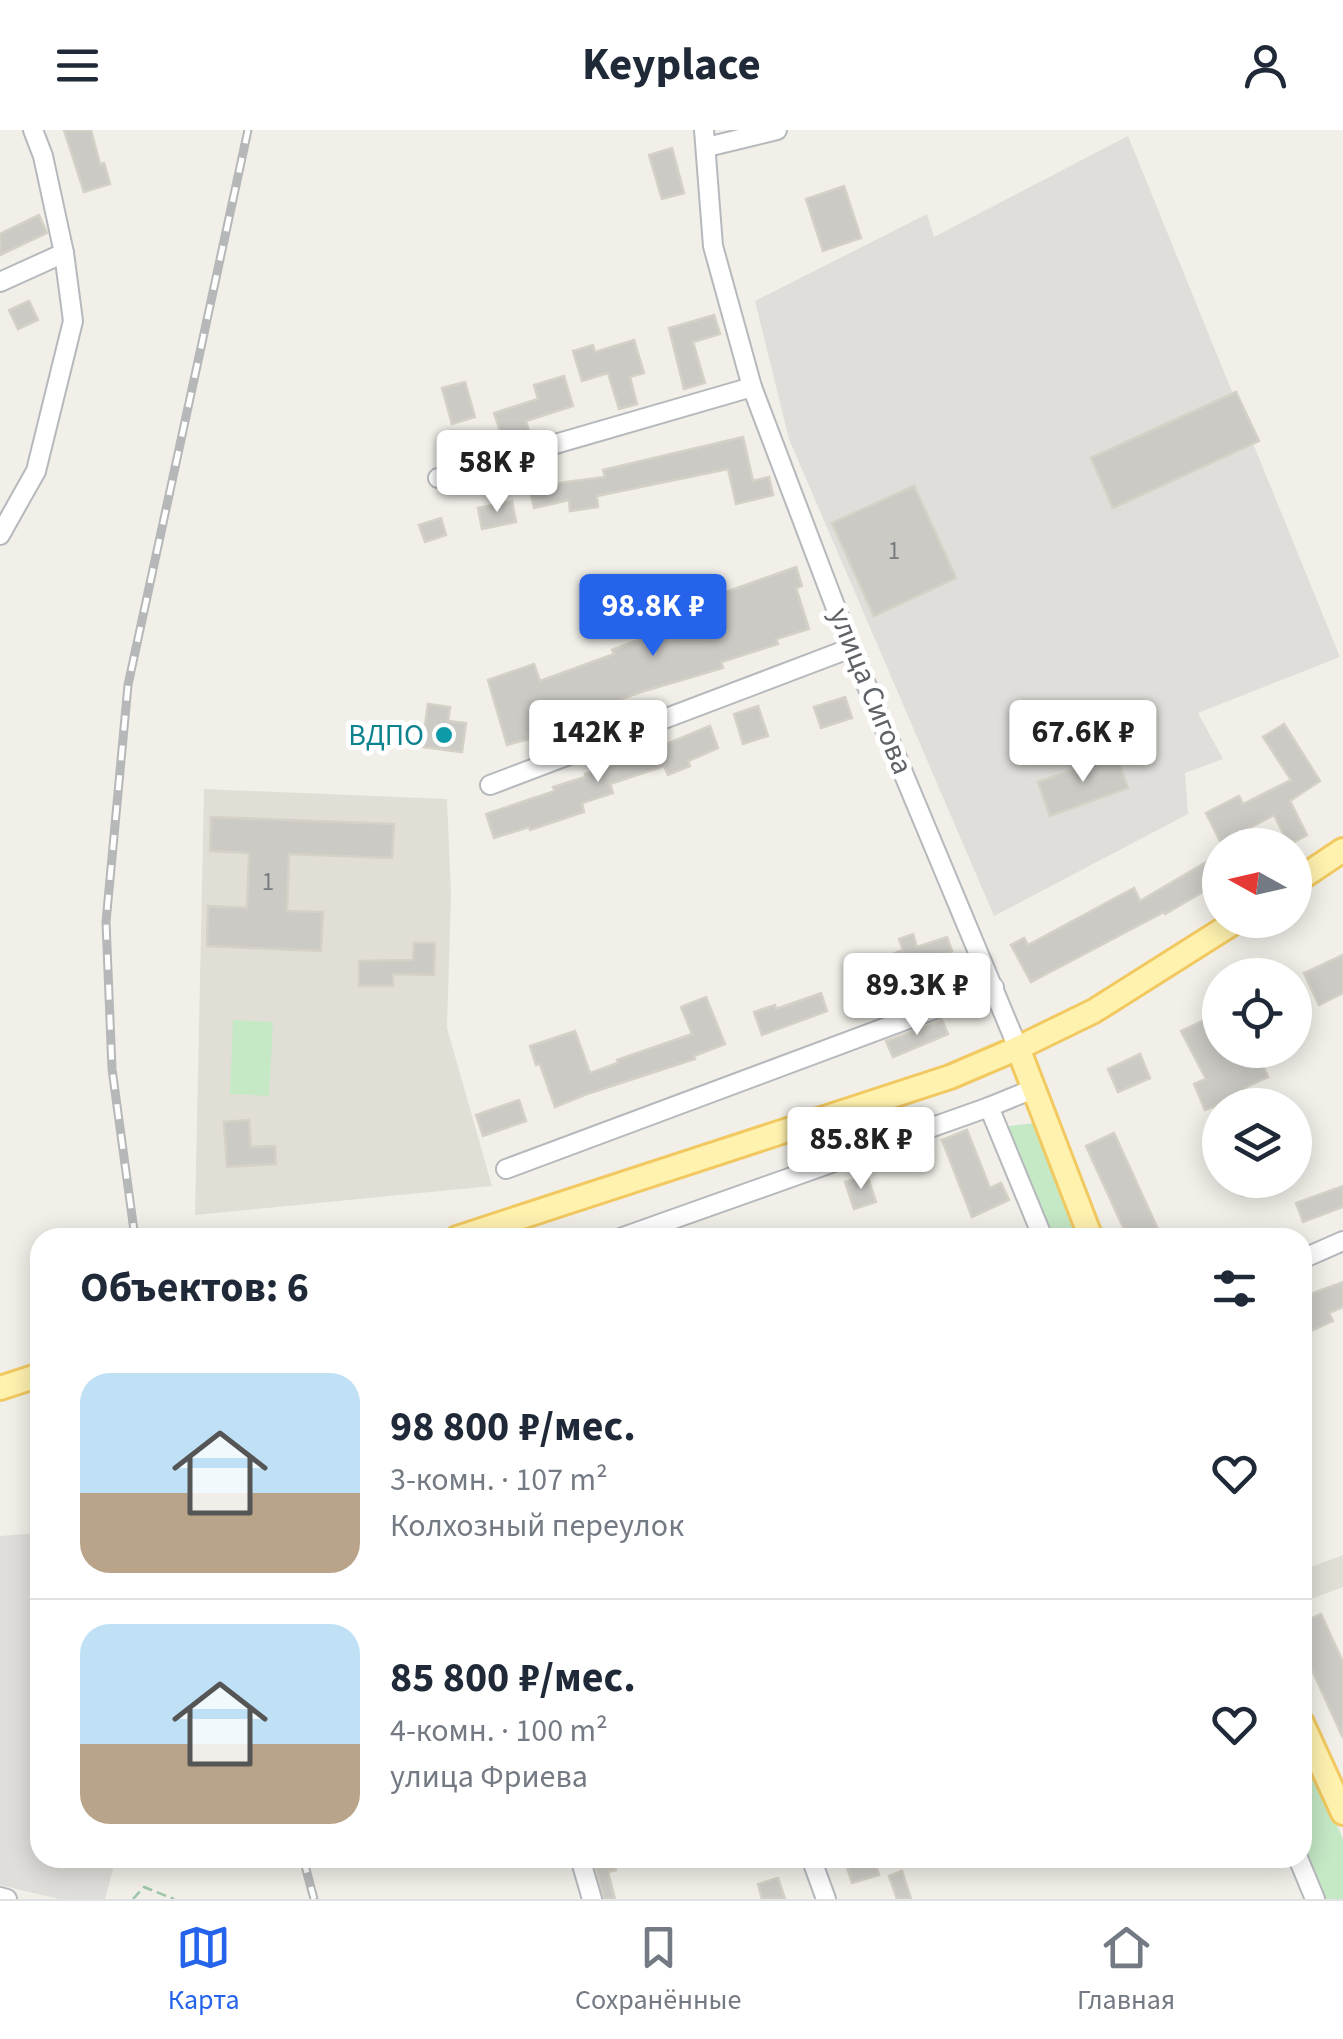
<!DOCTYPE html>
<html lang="ru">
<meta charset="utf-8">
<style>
:root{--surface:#fff;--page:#f2f2f3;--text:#1f2937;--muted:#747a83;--line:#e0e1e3;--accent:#2563eb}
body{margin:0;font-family:"Source Sans 3",sans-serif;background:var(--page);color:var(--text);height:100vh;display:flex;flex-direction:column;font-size:38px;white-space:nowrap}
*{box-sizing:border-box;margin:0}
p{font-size:32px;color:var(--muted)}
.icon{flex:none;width:55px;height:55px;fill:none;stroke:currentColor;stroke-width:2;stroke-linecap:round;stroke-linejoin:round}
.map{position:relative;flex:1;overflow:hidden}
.drawer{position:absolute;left:30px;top:1098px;width:1282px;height:640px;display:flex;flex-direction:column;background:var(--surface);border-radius:30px;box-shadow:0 5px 25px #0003}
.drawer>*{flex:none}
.needle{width:65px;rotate:278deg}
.fabs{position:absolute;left:1202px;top:698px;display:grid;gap:20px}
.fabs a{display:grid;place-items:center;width:110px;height:110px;border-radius:50%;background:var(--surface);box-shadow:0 5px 25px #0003;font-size:50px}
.price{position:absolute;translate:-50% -85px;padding:0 22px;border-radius:10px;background:#fff;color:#222;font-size:32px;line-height:65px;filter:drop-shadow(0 2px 5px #0008)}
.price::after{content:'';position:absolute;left:50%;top:60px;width:30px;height:22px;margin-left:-15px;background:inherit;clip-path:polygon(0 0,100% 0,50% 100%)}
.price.selected{background:var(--accent);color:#fff}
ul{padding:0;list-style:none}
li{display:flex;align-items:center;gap:30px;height:250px;padding:0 50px}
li+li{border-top:2px solid var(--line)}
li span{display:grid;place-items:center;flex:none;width:280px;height:200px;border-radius:30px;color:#555}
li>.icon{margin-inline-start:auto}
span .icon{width:120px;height:120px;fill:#fffc;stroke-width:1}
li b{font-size:42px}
h2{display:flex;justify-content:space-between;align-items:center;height:120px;padding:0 50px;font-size:42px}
header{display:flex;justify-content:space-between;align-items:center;height:130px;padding:0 50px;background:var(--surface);font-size:45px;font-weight:700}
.tab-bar{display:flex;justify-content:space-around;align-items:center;height:140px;border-top:2px solid var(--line);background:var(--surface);font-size:28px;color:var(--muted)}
.tab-bar a{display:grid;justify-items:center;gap:5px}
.tab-bar .selected{color:var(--accent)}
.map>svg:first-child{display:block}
</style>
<header><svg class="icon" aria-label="menu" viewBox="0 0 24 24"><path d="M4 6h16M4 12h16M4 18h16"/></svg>Keyplace<svg class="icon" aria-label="person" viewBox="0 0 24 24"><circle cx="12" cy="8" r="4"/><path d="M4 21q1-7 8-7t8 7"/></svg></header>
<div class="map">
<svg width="1343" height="1769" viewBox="0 0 1343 1769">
<rect width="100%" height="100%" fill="#f1efe8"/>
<g fill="#e0deda">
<polygon points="1128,6 1340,527 1198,583 1223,629 1185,643 1188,684 994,786 789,309 755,171 927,84 934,107"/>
<polygon points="40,1403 40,1728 116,1728 105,1769 59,1769 0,1755 0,1406"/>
</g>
<g fill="#e1ded6">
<polygon points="204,659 447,669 451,765 447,898 492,1056 195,1085"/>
<polygon points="1343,1425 1343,1457 1303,1472 1303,1440"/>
</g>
<g fill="#c5e8c5">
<polygon points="233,890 273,892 269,966 230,964"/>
<polygon points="1034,993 1084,1107 1048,1107 1002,997"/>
<polygon points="1302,1615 1343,1709 1343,1769 1323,1769 1303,1719"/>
</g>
<g fill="#cccac5" stroke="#d6d1c6" stroke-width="2.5">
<polygon points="64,0 91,0 100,34 104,33 110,54 84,62"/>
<polygon points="672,18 684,63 662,69 649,25"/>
<polygon points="844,56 861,108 823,121 806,69"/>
<polygon points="39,85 47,103 0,125 0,104"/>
<polygon points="29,171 38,190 18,199 9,180"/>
<polygon points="714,185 720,204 693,212 705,253 684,259 669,198"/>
<polygon points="634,210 644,243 630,247 637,274 619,279 608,243 582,251 573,221 593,215 595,222"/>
<polygon points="564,246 573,276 526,291 529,301 503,310 494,283 538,269 534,255"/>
<polygon points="465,252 475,287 452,294 442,258"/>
<polygon points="1236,262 1259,311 1113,378 1091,328"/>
<polygon points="743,307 753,351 769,347 773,365 736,374 728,339 597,366 598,377 570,381 569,370 534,378 530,361 566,352 605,347 603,340"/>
<polygon points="914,356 956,448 874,486 832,393"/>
<polygon points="512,371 516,392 482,399 478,378"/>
<polygon points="441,388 446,405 425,412 419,395"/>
<polygon points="796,437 802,456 796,458 809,499 776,509 778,514 721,532 723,538 641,562 604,575 605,577 569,589 570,591 527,605 529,609 507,615 488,550 534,534 540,551 614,524 612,520 724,477 720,464"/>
<polygon points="845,567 852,588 821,598 814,577"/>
<polygon points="428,574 450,577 448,591 466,593 462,622 422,617"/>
<polygon points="758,576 768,606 743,614 734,584"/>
<polygon points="1284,594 1320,651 1290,671 1307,705 1289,715 1274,685 1221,713 1206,683 1239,666 1243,674 1291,650 1263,607"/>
<polygon points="710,596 718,618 688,631 690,636 668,645 664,636 610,654 613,663 582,673 584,682 530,700 529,697 494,708 486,684 555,661 553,657 585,647 585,644 622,632 622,630 657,618"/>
<polygon points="1116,625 1128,658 1050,686 1038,652"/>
<polygon points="211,687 394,694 392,728 289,724 287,781 323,782 321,821 207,816 208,776 247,778 249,723 210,721"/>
<polygon points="1220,724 1220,742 1207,750 1211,757 1165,784 1164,782 1031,852 1011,815 1024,808 1028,815 1134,758 1140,771"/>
<polygon points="913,804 917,817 947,807 952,821 905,837 908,846 858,866 852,847 888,835 885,827 903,820 899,809"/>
<polygon points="414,813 435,813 434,845 393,844 393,856 359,856 359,831 413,830"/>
<polygon points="1343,825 1343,863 1319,875 1304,843"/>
<polygon points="821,863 827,881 762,905 754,882 775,875 776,879"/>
<polygon points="706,867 725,914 694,926 695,929 587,964 555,977 540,934 536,935 530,916 575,901 590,943 618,933 617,930 692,904 681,877"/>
<polygon points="1220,887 1220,920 1256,920 1268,947 1244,958 1251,975 1218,975 1205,980 1194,954 1206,949 1181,901 1204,890 1206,893"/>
<polygon points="942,890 948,904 893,927 886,911"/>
<polygon points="1140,924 1150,948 1118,962 1108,939"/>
<polygon points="519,970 526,991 483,1006 476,985"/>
<polygon points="249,990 251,1017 275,1016 276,1034 227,1037 224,992"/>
<polygon points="967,1000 990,1058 1001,1053 1009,1070 972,1087 942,1010"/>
<polygon points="1114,1003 1162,1108 1128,1108 1086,1016"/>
<polygon points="867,1045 876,1072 854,1079 845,1052"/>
<polygon points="1234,1050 1280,1050 1242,1066"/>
<polygon points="1343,1056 1343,1077 1303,1092 1296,1073"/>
<polygon points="1343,1152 1343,1177 1329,1183 1333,1191 1302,1205 1302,1167"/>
<polygon points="1321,1484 1343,1532 1343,1608 1302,1518 1302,1492"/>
<polygon points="593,1728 612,1728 616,1740 608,1742 615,1769 604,1769"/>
<polygon points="874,1728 879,1745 852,1753 847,1737"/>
<polygon points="902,1741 911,1769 897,1769 889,1746"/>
<polygon points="778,1748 785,1769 762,1769 758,1754"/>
</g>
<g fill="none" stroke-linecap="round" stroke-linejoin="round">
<g stroke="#b5b8bc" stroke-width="22">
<g id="minor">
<polyline points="704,0 713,116 752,257 851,518 1018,918"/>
<polyline points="707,17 777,0"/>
<polyline points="0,152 64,123"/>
<polyline points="438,348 752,257"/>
<polyline points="0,405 36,341 73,191 64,123 43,26 33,0"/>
<polyline points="490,655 851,518"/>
<polyline points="989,977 1043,1108"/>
<polyline points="506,1039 994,857"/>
<polyline points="620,1108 989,977 1033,959"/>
<polyline points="1302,1129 1343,1111"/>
<polyline points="580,1728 592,1769"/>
<polyline points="811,1728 826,1769"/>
<polyline points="1298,1728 1315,1769"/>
<polyline points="0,1767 7,1769"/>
</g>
</g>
<g stroke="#f2c960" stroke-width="28">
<g id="major">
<polyline points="1295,752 1343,720"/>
<polyline points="1018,918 1091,1108"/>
<polyline points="457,1108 950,947 1018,918 1094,881 1238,790"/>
<polyline points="0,1258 40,1245"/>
<polyline points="1302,1593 1343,1683"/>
</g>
</g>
<polyline stroke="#9cc7a9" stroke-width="2.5" stroke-dasharray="10 5" stroke-linecap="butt" points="133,1769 144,1757 174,1769"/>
<use href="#minor" stroke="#fff" stroke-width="18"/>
<use href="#major" stroke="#fff2af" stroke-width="22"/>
<g stroke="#b6b7b8" stroke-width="9">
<g id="rail">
<polyline points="135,1108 112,939 106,792 128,555 248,0"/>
<polyline points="303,1728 314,1769"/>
</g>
</g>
<use href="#rail" stroke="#fff" stroke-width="5" stroke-dasharray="15" stroke-linecap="butt"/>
</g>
<circle fill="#0f9aa8" stroke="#fff" stroke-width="4" cx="444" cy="605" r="10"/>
<g text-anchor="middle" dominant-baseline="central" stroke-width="10" stroke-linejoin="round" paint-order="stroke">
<g font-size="25" fill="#7a7d7f">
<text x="894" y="421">1</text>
<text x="268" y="752">1</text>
</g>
<g font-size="30" fill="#5f6368" stroke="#fff">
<text transform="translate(871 561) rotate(68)">улица Сигова</text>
</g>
<g font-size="30" fill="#0d838f" stroke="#fff" text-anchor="end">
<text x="424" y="605">ВДПО</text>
</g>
</g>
</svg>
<div class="fabs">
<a><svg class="needle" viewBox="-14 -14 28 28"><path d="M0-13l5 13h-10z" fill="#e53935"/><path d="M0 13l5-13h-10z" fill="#747a83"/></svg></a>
<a><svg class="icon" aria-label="locate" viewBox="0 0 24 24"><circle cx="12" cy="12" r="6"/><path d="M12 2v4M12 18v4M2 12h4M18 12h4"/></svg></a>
<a><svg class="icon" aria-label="layers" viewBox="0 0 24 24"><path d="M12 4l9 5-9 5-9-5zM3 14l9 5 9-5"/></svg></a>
</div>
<b class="price" style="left:497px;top:385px">58K ₽</b>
<b class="price selected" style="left:653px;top:529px">98.8K ₽</b>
<b class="price" style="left:598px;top:655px">142K ₽</b>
<b class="price" style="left:1083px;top:655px">67.6K ₽</b>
<b class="price" style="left:917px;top:908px">89.3K ₽</b>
<b class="price" style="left:861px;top:1062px">85.8K ₽</b>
<section class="drawer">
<h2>Объектов: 6<svg class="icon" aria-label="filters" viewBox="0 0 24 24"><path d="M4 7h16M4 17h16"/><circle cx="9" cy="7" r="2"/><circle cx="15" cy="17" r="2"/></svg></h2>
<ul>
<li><span style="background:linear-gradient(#bfe0f5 60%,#b9a48a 0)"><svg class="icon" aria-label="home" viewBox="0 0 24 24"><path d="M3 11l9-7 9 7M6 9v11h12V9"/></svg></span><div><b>98 800 ₽/мес.</b><p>3-комн. · 107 m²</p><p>Колхозный переулок</p></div><svg class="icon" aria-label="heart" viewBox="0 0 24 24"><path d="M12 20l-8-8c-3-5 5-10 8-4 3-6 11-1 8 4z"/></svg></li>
<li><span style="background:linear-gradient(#bfe0f5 60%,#b9a48a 0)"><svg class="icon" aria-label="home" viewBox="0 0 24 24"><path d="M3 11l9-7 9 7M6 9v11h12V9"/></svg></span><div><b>85 800 ₽/мес.</b><p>4-комн. · 100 m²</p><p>улица Фриева</p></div><svg class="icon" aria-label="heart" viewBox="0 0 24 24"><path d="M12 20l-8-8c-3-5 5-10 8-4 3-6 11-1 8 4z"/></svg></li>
</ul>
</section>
</div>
<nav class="tab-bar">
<a class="selected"><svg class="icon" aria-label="map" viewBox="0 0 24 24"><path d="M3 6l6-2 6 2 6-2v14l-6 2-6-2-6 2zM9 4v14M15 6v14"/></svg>Карта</a>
<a><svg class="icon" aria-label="saved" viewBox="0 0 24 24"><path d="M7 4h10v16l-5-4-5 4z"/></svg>Сохранённые</a>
<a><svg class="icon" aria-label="home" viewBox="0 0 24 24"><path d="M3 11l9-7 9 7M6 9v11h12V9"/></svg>Главная</a>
</nav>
